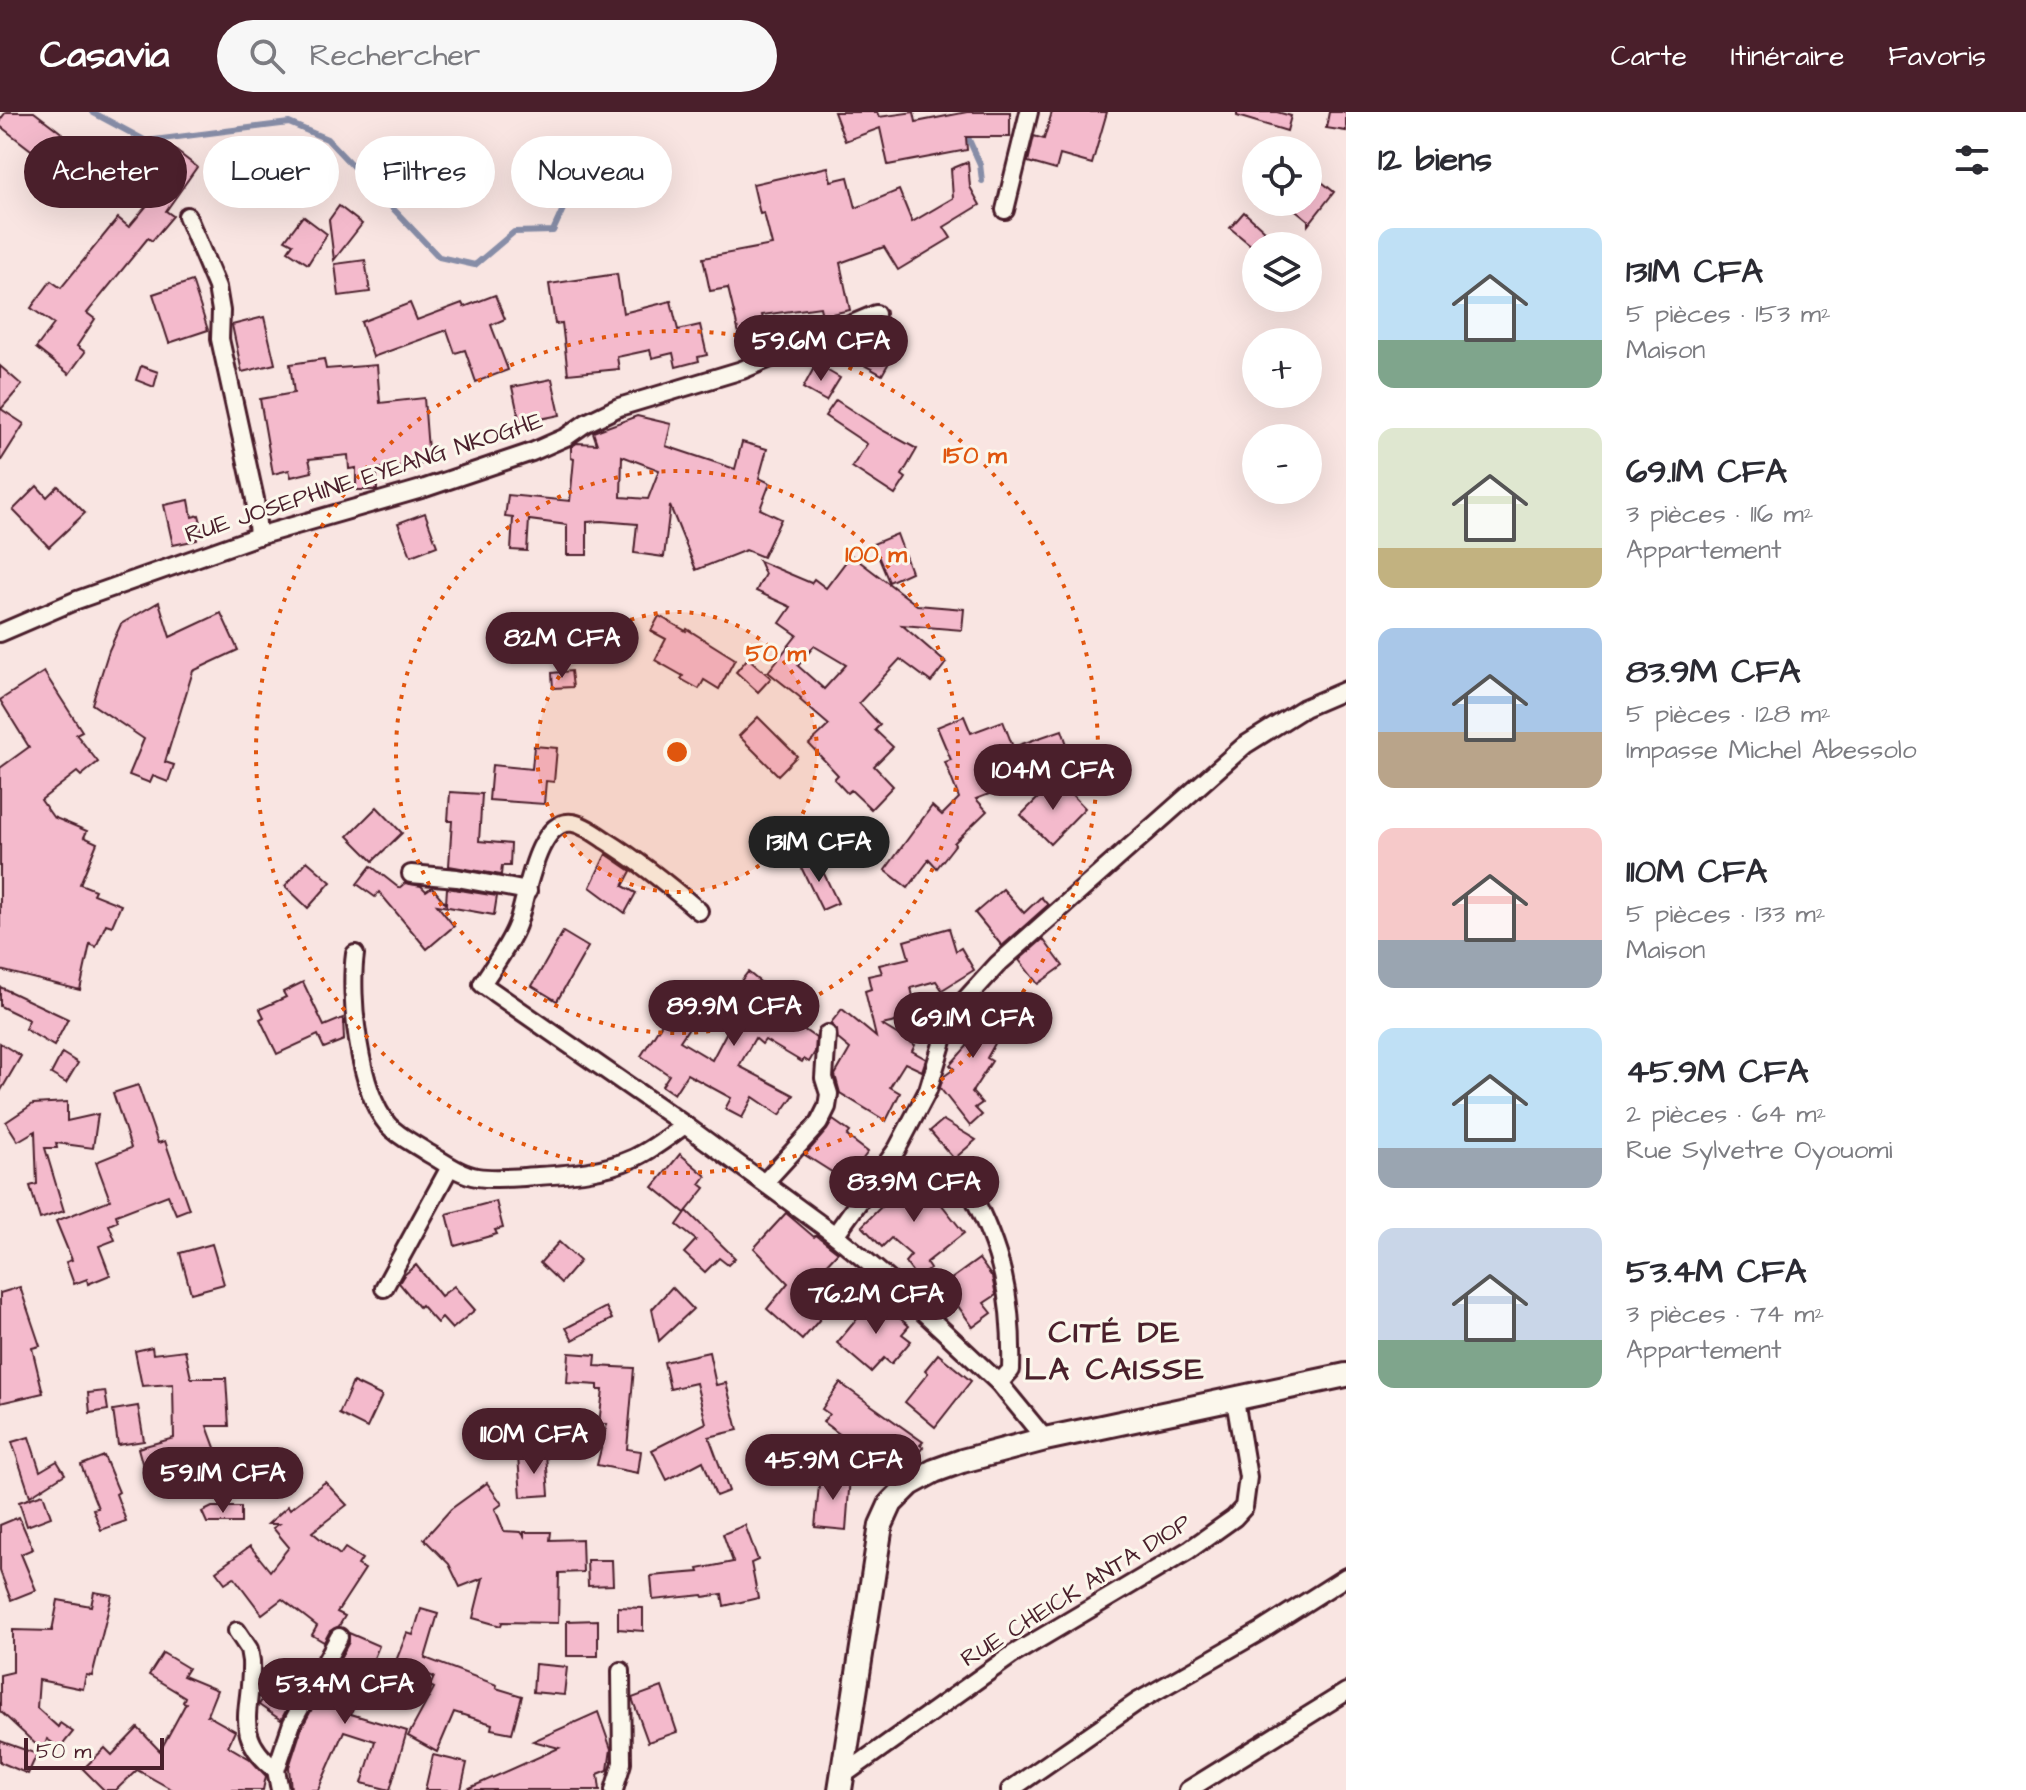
<!DOCTYPE html>
<html lang="fr">
<meta charset="utf-8">
<style>
:root{--surface:#fff;--page:#f7f7f7;--text:#2b2b33;--muted:#7c7c81;--accent:#4a1f2b}
body{margin:0;font-family:"Architects Daughter",sans-serif;background:var(--page);color:var(--text);height:100vh;display:flex;flex-direction:column;font-size:30px;white-space:nowrap}
*{box-sizing:border-box;margin:0}
p{font-size:26px;color:var(--muted)}
.icon{flex:none;width:44px;height:44px;fill:none;stroke:currentColor;stroke-width:2;stroke-linecap:round;stroke-linejoin:round}
.map{position:relative;flex:1;overflow:hidden}
.drawer{display:flex;flex-direction:column;background:var(--surface);width:680px}
.drawer>*{flex:none}
.banner{position:absolute;left:24px;top:24px;width:760px;height:72px;display:flex;gap:16px}
.buttons{position:absolute;left:1242px;top:24px;display:grid;gap:16px}
.buttons a{display:grid;place-items:center;width:80px;height:80px;border-radius:50%;background:var(--surface);box-shadow:0 8px 32px #0002;font-size:40px}
.scale{position:absolute;left:24px;bottom:20px;width:140px;box-sizing:border-box;padding-left:8px;border:4px solid #4a1f2b;border-top:0;font-size:22px;line-height:28px;white-space:nowrap;color:#4a1f2b;-webkit-text-stroke:6px #fbf7ec;paint-order:stroke}
.price{position:absolute;translate:-50% -68px;padding:0 18px;border-radius:28px;background:var(--accent);color:#fff;font-size:26px;line-height:52px;filter:drop-shadow(0 2px 4px #0008)}
.price::after{content:'';position:absolute;left:50%;top:48px;width:24px;height:18px;margin-left:-12px;background:inherit;clip-path:polygon(0 0,100% 0,50% 100%)}
.price.selected{background:#222;color:#fff}
ul{padding:0;list-style:none}
li{display:flex;align-items:center;gap:24px;height:200px;padding:0 32px}
li span{display:grid;place-items:center;flex:none;width:224px;height:160px;border-radius:16px;color:#555}
li>.icon{margin-inline-start:auto}
span .icon{width:96px;height:96px;fill:#fffc;stroke-width:1}
li b{font-size:34px}
h2{display:flex;justify-content:space-between;align-items:center;height:96px;padding:0 32px;font-size:34px}
.chip{padding:0 28px;border-radius:36px;background:var(--surface);box-shadow:0 8px 32px #0002;font-size:28px;line-height:72px}
.chip.selected{background:var(--accent);color:#fff}
header{display:flex;align-items:center;gap:48px;box-sizing:border-box;height:112px;padding:0 40px;background:var(--accent);color:#fff}
header strong{font-size:38px}
nav{display:flex;gap:44px;margin-inline-start:auto;font-size:28px}
.search{width:560px;height:72px;background:var(--page);display:flex;align-items:center;gap:20px;box-sizing:border-box;padding:0 28px;border-radius:44px;color:var(--muted);font-size:30px}
main{display:flex;flex:1;min-height:0}
.map>svg:first-child{display:block}
</style>
<header>
<strong>Casavia</strong>
<div class="search"><svg class="icon" aria-label="search" viewBox="0 0 24 24"><circle cx="10" cy="10" r="6"/><path d="M15 15l6 6"/></svg>Rechercher</div>
<nav><a>Carte</a><a>Itinéraire</a><a>Favoris</a></nav>
</header>
<main>
<div class="map">
<svg width="1346" height="1678" viewBox="0 0 1346 1678">
<rect width="100%" height="100%" fill="#f9e5e2"/>
<filter id="ink" filterUnits="userSpaceOnUse"><feTurbulence type="fractalNoise" baseFrequency=".0125" numOctaves="2"/><feDisplacementMap in="SourceGraphic" scale="16" xChannelSelector="R" yChannelSelector="G"/><feConvolveMatrix kernelMatrix="1 2 1 2 8 2 1 2 1" color-interpolation-filters="sRGB"/></filter>
<g filter="url(#ink)">
<g fill="none" stroke-linecap="round" stroke-linejoin="round">
<g stroke="#878da7" stroke-width="6">
<polyline points="92,0 146,29 289,11 327,27 439,145 475,153 514,120 553,119 573,75"/>
<polyline points="965,19 980,52 982,69"/>
</g>
</g>
<g fill="#f4bacc" stroke="#4a1f2b" stroke-width="2" fill-rule="evenodd">
<polygon points="6,0 34,0 93,45 74,71 0,14 0,8"/>
<polygon points="834,0 877,0 879,5 914,0 916,10 967,0 1010,0 1010,25 966,25 967,38 888,53 880,16 845,29"/>
<polygon points="1052,0 1107,0 1092,52 1060,43 1056,58 1028,50 1034,24 1044,27"/>
<polygon points="1237,0 1277,0 1291,4 1287,19 1237,4"/>
<polygon points="1329,0 1346,0 1346,19 1326,16"/>
<polygon points="175,38 197,55 166,99 173,104 152,129 148,126 87,201 95,207 77,234 85,240 69,262 36,236 54,212 31,196 51,169 61,176 118,106 129,115 149,91 146,88 156,76 150,72"/>
<polygon points="968,50 970,75 980,93 944,115 951,126 898,158 884,135 840,151 850,198 822,204 820,195 762,203 766,220 740,226 728,176 710,179 703,146 772,133 764,101 760,102 753,72 828,55 831,69 848,65 856,96 899,78 912,110 953,86 951,57"/>
<polygon points="1317,66 1334,80 1308,113 1308,108 1286,90 1308,90 1308,77"/>
<polygon points="339,94 362,112 334,148 329,108"/>
<polygon points="1244,100 1265,119 1252,134 1230,116"/>
<polygon points="303,104 327,122 308,152 288,139 293,132 285,128"/>
<polygon points="365,148 370,180 339,184 335,152"/>
<polygon points="617,162 623,201 671,189 678,218 700,213 707,243 698,245 699,249 676,255 673,241 652,246 650,238 617,245 619,257 568,262 562,211 555,212 549,172"/>
<polygon points="192,169 208,218 169,231 153,182"/>
<polygon points="495,183 505,207 491,213 508,258 476,270 465,238 455,241 447,218 373,245 361,210 410,191 417,208 462,191 464,195"/>
<polygon points="264,205 275,252 242,260 232,213"/>
<polygon points="853,226 891,247 882,263 844,242"/>
<polygon points="324,247 326,257 377,253 380,291 424,286 429,351 377,357 377,378 356,378 356,356 349,357 348,343 309,347 312,360 291,365 289,358 273,362 260,287 294,281 290,252"/>
<polygon points="816,252 840,266 826,289 803,276"/>
<polygon points="0,254 22,273 1,297 24,312 0,350"/>
<polygon points="141,254 158,260 154,275 136,268"/>
<polygon points="552,267 560,303 520,311 512,275"/>
<polygon points="836,288 882,318 917,337 902,363 906,366 895,383 852,355 867,332 825,304"/>
<path d="M637,304l34,8 -5,22 69,23 7,-27 25,7 -8,29 11,5 -10,26 21,10 -18,38 -17,-7 -50,20 -26,-64 -6,51 -30,-4 3,-29 -36,-3 -14,1v33h-20v-30l-38,-5 -2,31 -16,-1 2,-32 -8,-1 3,-22 62,6 4,-42 -3,-1v-11l6,-4 20,1 -4,-12zM622,344l37,14 -11,29 -27,-2z"/>
<polygon points="37,374 47,385 58,374 85,401 49,435 13,398"/>
<polygon points="189,388 192,405 199,403 203,418 196,420 197,428 173,433 164,393"/>
<polygon points="425,401 437,434 411,444 398,411"/>
<polygon points="897,422 911,460 889,470 873,432"/>
<path d="M851,443l66,50 47,4 -2,21 -60,-5 44,38 -15,19 -31,-23 -41,44 21,22 -5,5 18,17 -19,19 19,20 -22,23 -20,-19 -4,3 -13,-14 4,-4 -29,-31 20,-19 -29,-25 1,-2 -33,-26 29,-37 -17,-12 11,-16 -35,-16 9,-17 -6,-13 52,22 3,-4 12,9zM814,534l32,19 -22,24 -26,-23z"/>
<polygon points="159,490 170,525 221,501 238,538 193,559 165,650 174,653 168,670 153,664 150,671 129,663 144,627 92,592 109,538 121,512"/>
<polygon points="659,504 686,519 687,517 735,547 719,577 704,568 699,577 681,567 683,564 655,548 666,527 651,519"/>
<polygon points="748,546 771,566 758,580 736,560"/>
<polygon points="571,559 573,575 553,576 552,561"/>
<polygon points="44,560 82,619 76,622 98,650 81,664 77,660 41,688 53,705 87,719 84,725 97,731 80,772 95,778 93,782 121,793 112,814 106,812 96,835 90,832 80,878 0,858 0,656 29,635 0,588"/>
<polygon points="964,604 971,621 1003,609 1013,635 1062,618 1073,650 976,687 987,699 954,731 955,733 937,756 928,746 929,748 908,776 885,758 932,694 942,703 959,686 945,650 951,648 937,615"/>
<polygon points="758,605 797,644 778,663 739,624"/>
<polygon points="534,634 557,636 554,670 546,669 544,692 489,688 492,653 532,657"/>
<polygon points="1057,667 1085,696 1050,732 1021,703"/>
<polygon points="450,680 482,682 479,729 511,732 510,754 502,754 501,763 449,754 452,709 448,709"/>
<polygon points="377,695 402,721 373,749 348,724"/>
<polygon points="606,742 631,759 623,774 636,781 625,801 590,775"/>
<polygon points="816,745 838,791 822,798 800,753"/>
<polygon points="307,749 331,770 308,796 285,774"/>
<polygon points="371,754 399,776 405,771 421,774 426,779 432,775 446,792 447,776 497,784 494,803 437,793 454,814 427,837 379,780 375,785 357,772"/>
<polygon points="1003,777 1024,801 1041,785 1048,793 1002,834 975,801"/>
<polygon points="949,816 956,839 961,836 974,858 942,878 936,869 911,876 918,905 882,913 915,933 912,939 926,947 922,959 905,951 890,975 900,981 886,1009 840,981 835,963 850,937 838,927 837,918 830,912 842,897 876,925 865,879 871,877 868,864 882,861 879,853 909,846 904,829"/>
<polygon points="563,820 588,835 557,889 532,874"/>
<polygon points="1043,827 1063,854 1038,872 1019,848"/>
<polygon points="748,860 791,895 784,904 816,926 815,940 809,950 804,947 802,950 765,928 762,932 755,926 739,954 794,983 780,1003 753,985 742,1006 725,997 731,986 687,962 674,982 662,974 669,963 641,944 671,897 692,911 680,929 712,948 733,908 719,897"/>
<polygon points="303,870 324,914 343,906 344,928 324,936 318,923 277,942 260,907 264,905 260,897 286,885 283,880"/>
<polygon points="0,875 68,907 54,934 25,917 29,908 0,894"/>
<polygon points="982,886 1006,900 993,924 998,926 987,946 992,949 972,980 982,991 975,996 982,1003 970,1014 940,976 943,965 954,957 950,953 968,933 958,927"/>
<polygon points="0,931 21,944 0,980"/>
<polygon points="62,941 78,951 66,971 51,962"/>
<polygon points="138,973 158,1031 165,1029 189,1097 176,1102 168,1083 116,1103 118,1109 109,1113 115,1128 99,1134 110,1163 88,1172 87,1167 74,1172 66,1150 72,1148 56,1109 110,1088 96,1050 131,1036 113,981"/>
<polygon points="67,990 67,1009 98,1002 93,1036 56,1031 57,1036 45,1036 64,1099 40,1107 30,1074 37,1072 35,1019 18,1029 6,1010 33,992"/>
<polygon points="833,1008 850,1020 847,1024 868,1040 846,1069 805,1043 827,1018"/>
<polygon points="943,1008 976,1028 954,1047 930,1019"/>
<polygon points="680,1042 706,1064 700,1072 705,1076 685,1101 653,1075"/>
<polygon points="916,1060 964,1121 926,1151 930,1157 917,1166 905,1150 911,1143 891,1126 882,1135 862,1114 886,1090 883,1087"/>
<polygon points="496,1089 503,1116 495,1118 497,1122 455,1134 447,1102"/>
<polygon points="687,1099 735,1146 728,1153 719,1146 705,1160 684,1141 696,1128 677,1113"/>
<polygon points="786,1101 814,1125 816,1123 838,1140 795,1186 820,1207 802,1228 767,1197 788,1171 754,1136"/>
<polygon points="559,1130 580,1149 561,1171 540,1151"/>
<polygon points="212,1132 224,1172 191,1181 180,1141"/>
<polygon points="979,1147 992,1165 996,1183 984,1191 992,1201 973,1215 943,1173"/>
<polygon points="416,1153 441,1184 454,1174 475,1198 452,1217 442,1206 437,1211 421,1193 419,1195 399,1171 404,1163"/>
<polygon points="20,1175 40,1234 32,1236 43,1281 0,1291 0,1181"/>
<polygon points="672,1175 693,1197 659,1229 652,1197"/>
<polygon points="875,1185 909,1214 902,1222 911,1229 891,1252 884,1246 871,1260 837,1231"/>
<polygon points="606,1195 612,1207 573,1228 566,1216"/>
<polygon points="152,1235 153,1242 185,1238 191,1266 226,1266 229,1314 207,1314 224,1360 189,1373 181,1351 145,1362 138,1336 174,1326 173,1272 142,1274 135,1239"/>
<polygon points="709,1240 716,1273 726,1271 738,1318 709,1325 729,1379 716,1384 703,1349 667,1368 652,1338 706,1311 696,1271 670,1277 664,1250"/>
<polygon points="569,1241 596,1243 595,1254 634,1256 627,1337 641,1339 638,1361 597,1353 607,1312 599,1312 603,1278 598,1278 598,1273 567,1271"/>
<polygon points="938,1242 971,1269 935,1315 905,1290 928,1261 925,1258"/>
<polygon points="353,1270 382,1284 367,1316 339,1302"/>
<polygon points="840,1271 923,1330 920,1333 923,1335 909,1354 865,1320 856,1334 823,1310 829,1302 822,1297"/>
<polygon points="105,1279 108,1298 90,1301 88,1281"/>
<polygon points="138,1294 144,1329 118,1333 113,1298"/>
<polygon points="29,1325 40,1359 57,1349 65,1362 30,1384 12,1330"/>
<polygon points="546,1342 549,1383 521,1385 518,1344"/>
<polygon points="104,1344 119,1380 116,1382 126,1409 101,1418 93,1397 98,1396 81,1353"/>
<polygon points="820,1363 850,1365 846,1418 815,1415"/>
<polygon points="325,1370 347,1393 312,1420 340,1443 345,1436 362,1447 358,1453 365,1457 337,1500 345,1504 339,1514 330,1519 324,1530 312,1523 317,1514 282,1487 262,1502 234,1465 225,1471 216,1459 250,1434 270,1459 289,1435 273,1416 279,1412 268,1412 288,1394 290,1397"/>
<polygon points="487,1371 502,1392 495,1397 504,1419 521,1420 524,1424 524,1420 551,1420 550,1428 582,1427 583,1460 559,1461 558,1511 502,1510 501,1514 473,1506 483,1466 460,1475 449,1452 424,1427 451,1397"/>
<polygon points="43,1382 51,1405 27,1414 19,1390"/>
<polygon points="212,1395 241,1395 241,1411 207,1411 202,1400"/>
<polygon points="19,1405 33,1437 21,1442 36,1478 11,1488 0,1459 0,1413"/>
<polygon points="745,1413 758,1448 751,1451 758,1486 724,1494 722,1482 704,1485 703,1483 653,1488 651,1464 699,1460 698,1457 733,1450 723,1422"/>
<polygon points="587,1448 612,1448 613,1473 588,1474"/>
<polygon points="94,1480 112,1483 92,1564 86,1563 83,1577 39,1568 37,1596 58,1615 60,1611 73,1620 60,1636 47,1627 43,1639 0,1599 0,1563 13,1560 13,1518 52,1519 58,1488 91,1494"/>
<polygon points="618,1495 643,1496 643,1519 618,1517"/>
<polygon points="421,1497 438,1502 425,1546 497,1573 496,1576 522,1584 512,1621 491,1617 492,1612 454,1600 437,1640 408,1624 434,1576 430,1574 434,1565 396,1549 407,1521 413,1523"/>
<polygon points="598,1508 598,1544 567,1544 567,1509"/>
<polygon points="349,1521 379,1534 351,1602 407,1619 390,1678 362,1671 375,1629 344,1619 318,1678 291,1678 289,1655 302,1615 349,1530"/>
<polygon points="163,1541 188,1556 183,1564 217,1578 207,1603 235,1619 228,1634 250,1647 266,1664 263,1678 173,1678 137,1658 116,1678 104,1678 83,1657 105,1636 112,1643 138,1616 160,1639 186,1591 183,1590 185,1585 149,1563"/>
<polygon points="535,1552 567,1555 564,1583 533,1580"/>
<polygon points="282,1553 303,1567 281,1608 259,1593"/>
<polygon points="662,1575 677,1620 648,1630 632,1586"/>
<polygon points="598,1600 611,1637 608,1658 598,1662 600,1678 465,1678 559,1636 533,1629"/>
<polygon points="0,1629 37,1642 28,1662 0,1650"/>
<polygon points="433,1643 467,1651 461,1678 425,1678"/>
</g>
<g fill="none" stroke-linecap="round" stroke-linejoin="round">
<g stroke="#4a1f2b" stroke-width="22">
<g id="street">
<polyline points="1005,98 1029,0"/>
<polyline points="187,104 217,175 221,199 220,227 255,387 258,424"/>
<polyline points="0,521 77,488 258,424 425,376 532,340 566,325 586,311 619,295 742,258 876,202"/>
<polyline points="411,762 457,766 528,779"/>
<path d="M699,799c-30,-26 -60,-50 -94,-71 -9,-6 -21,-15 -32,-17 -37,-6 -47,80 -56,102 -8,21 -23,40 -35,59l203,141 150,110 53,44 111,104 46,56"/>
<path d="M355,842c-6,43 4,137 33,171 11,12 27,19 40,28 16,9 31,21 49,24 20,3 42,0 61,-1 33,-2 65,-4 96,-18 18,-8 35,-22 51,-33"/>
<polyline points="765,1070 819,1011 827,995 829,982 824,966 827,922"/>
<path d="M968,1075c34,63 45,112 43,183l-12,13"/>
<polyline points="835,1123 897,1037 928,978 945,922 955,899 998,852 1245,633 1304,596 1346,578"/>
<polyline points="384,1176 450,1055"/>
<path d="M237,1519l12,18 2,12c2,47 -21,73 25,109l4,20"/>
<polyline points="276,1658 292,1611 339,1525"/>
<polyline points="842,1664 1012,1543 1189,1438 1234,1406 1244,1395 1248,1365 1235,1288"/>
<polyline points="614,1678 622,1651 621,1559"/>
<polyline points="1010,1678 1137,1590 1261,1519 1346,1465"/>
<polyline points="1188,1678 1346,1580"/>
</g>
</g>
<g stroke="#4a1f2b" stroke-width="28">
<polyline id="secondary" points="840,1678 881,1413 891,1391 910,1372 934,1359 962,1349 1045,1327 1346,1263"/>
</g>
<use href="#street" stroke="#fbf7ec" stroke-width="16"/>
<use href="#secondary" stroke="#fbf7ec" stroke-width="22"/>
</g>
</g>
<circle cx="677" cy="640" r="140" fill="#e0560e" fill-opacity=".12"/>
<g fill="none" stroke="#e0560e" stroke-width="4" stroke-dasharray="4 8">
<circle cx="677" cy="640" r="140"/>
<circle cx="677" cy="640" r="281"/>
<circle cx="677" cy="640" r="421"/>
</g>
<g text-anchor="middle" dominant-baseline="central" stroke-width="6" stroke-linejoin="round" paint-order="stroke">
<g font-size="24" fill="#4a1f2b" stroke="#fbf7ec">
<text transform="translate(364 366) rotate(-18)">RUE JOSEPHINE EYEANG NKOGHE</text>
<text transform="translate(1076 1479) rotate(-32)">RUE CHEICK ANTA DIOP</text>
</g>
<g font-size="32" font-weight="bold" letter-spacing="2" fill="#4a1f2b" stroke="#fbf7ec">
<text x="1115" y="1220">CITÉ DE<tspan x="1115" dy="37">LA CAISSE</tspan></text>
</g>
</g>
<circle cx="677" cy="640" r="12" fill="#e0560e" stroke="#fbf7ec" stroke-width="4"/>
<g font-size="24" text-anchor="middle" font-weight="bold" fill="#e0560e" stroke="#fbf7ec" stroke-width="6" stroke-linejoin="round" paint-order="stroke">
<text x="975" y="351">150 m</text>
<text x="876" y="450">100 m</text>
<text x="776" y="549">50 m</text>
</g>
</svg>
<div class="buttons">
<a><svg class="icon" aria-label="locate" viewBox="0 0 24 24"><circle cx="12" cy="12" r="6"/><path d="M12 2v4M12 18v4M2 12h4M18 12h4"/></svg></a>
<a><svg class="icon" aria-label="layers" viewBox="0 0 24 24"><path d="M12 4l9 5-9 5-9-5zM3 14l9 5 9-5"/></svg></a>
<a>+</a>
<a>−</a>
</div>
<div class="scale">50 m</div>
<b class="price" style="left:821px;top:271px">59.6M CFA</b>
<b class="price" style="left:562px;top:568px">82M CFA</b>
<b class="price" style="left:1053px;top:700px">104M CFA</b>
<b class="price selected" style="left:819px;top:772px">131M CFA</b>
<b class="price" style="left:734px;top:936px">89.9M CFA</b>
<b class="price" style="left:973px;top:948px">69.1M CFA</b>
<b class="price" style="left:914px;top:1112px">83.9M CFA</b>
<b class="price" style="left:876px;top:1224px">76.2M CFA</b>
<b class="price" style="left:534px;top:1364px">110M CFA</b>
<b class="price" style="left:833px;top:1390px">45.9M CFA</b>
<b class="price" style="left:223px;top:1403px">59.1M CFA</b>
<b class="price" style="left:345px;top:1614px">53.4M CFA</b>
<div class="banner">
<a class="chip selected">Acheter</a>
<a class="chip">Louer</a>
<a class="chip">Filtres</a>
<a class="chip">Nouveau</a>
</div>
</div>
<section class="drawer">
<h2>12 biens<svg class="icon" aria-label="filters" viewBox="0 0 24 24"><path d="M4 7h16M4 17h16"/><circle cx="9" cy="7" r="2"/><circle cx="15" cy="17" r="2"/></svg></h2>
<ul>
<li><span style="background:linear-gradient(#bfe0f5 70%,#7fa58c 0)"><svg class="icon" aria-label="home" viewBox="0 0 24 24"><path d="M3 11l9-7 9 7M6 9v11h12V9"/></svg></span><div><b>131M CFA</b><p>5 pièces · 153 m²</p><p>Maison</p></div></li>
<li><span style="background:linear-gradient(#dfe7d0 75%,#c2b280 0)"><svg class="icon" aria-label="home" viewBox="0 0 24 24"><path d="M3 11l9-7 9 7M6 9v11h12V9"/></svg></span><div><b>69.1M CFA</b><p>3 pièces · 116 m²</p><p>Appartement</p></div></li>
<li><span style="background:linear-gradient(#a9c7e8 65%,#b9a48a 0)"><svg class="icon" aria-label="home" viewBox="0 0 24 24"><path d="M3 11l9-7 9 7M6 9v11h12V9"/></svg></span><div><b>83.9M CFA</b><p>5 pièces · 128 m²</p><p>Impasse Michel Abessolo</p></div></li>
<li><span style="background:linear-gradient(#f6c9c9 70%,#9aa5b1 0)"><svg class="icon" aria-label="home" viewBox="0 0 24 24"><path d="M3 11l9-7 9 7M6 9v11h12V9"/></svg></span><div><b>110M CFA</b><p>5 pièces · 133 m²</p><p>Maison</p></div></li>
<li><span style="background:linear-gradient(#bfe0f5 75%,#9aa5b1 0)"><svg class="icon" aria-label="home" viewBox="0 0 24 24"><path d="M3 11l9-7 9 7M6 9v11h12V9"/></svg></span><div><b>45.9M CFA</b><p>2 pièces · 64 m²</p><p>Rue Sylvetre Oyouomi</p></div></li>
<li><span style="background:linear-gradient(#c9d6e8 70%,#7fa58c 0)"><svg class="icon" aria-label="home" viewBox="0 0 24 24"><path d="M3 11l9-7 9 7M6 9v11h12V9"/></svg></span><div><b>53.4M CFA</b><p>3 pièces · 74 m²</p><p>Appartement</p></div></li>
</ul>
</section>
</main>
